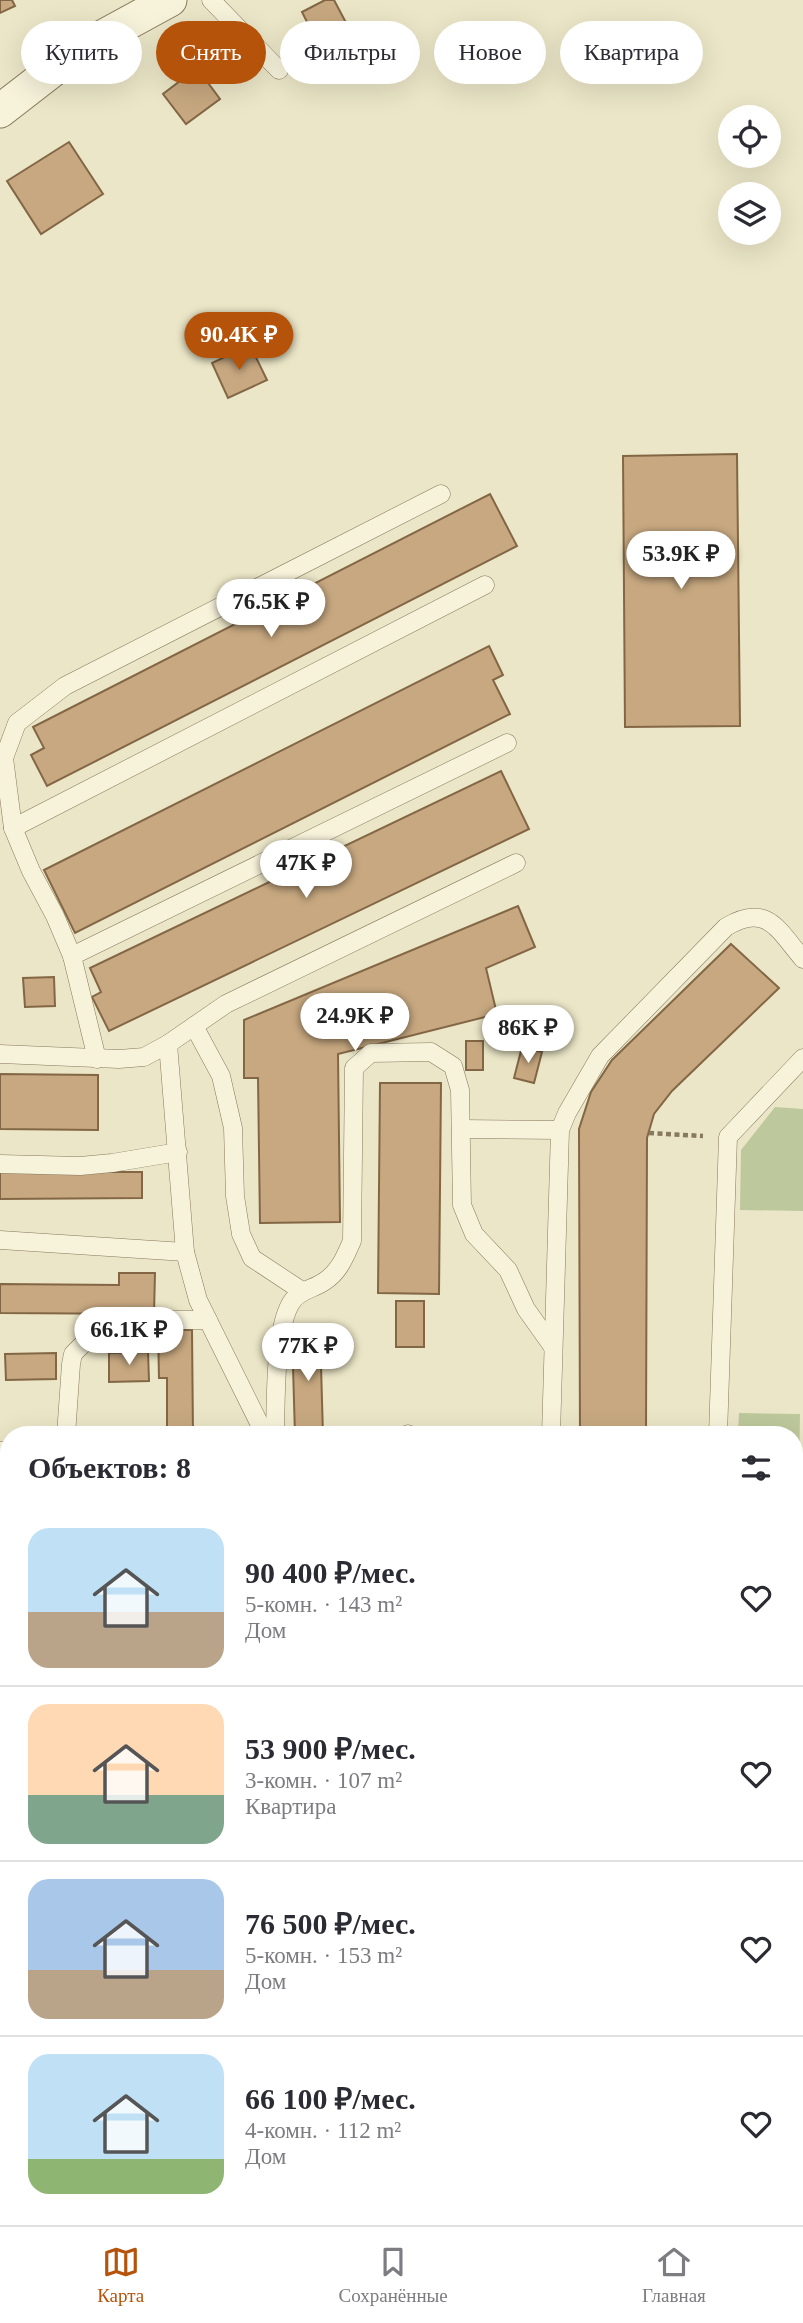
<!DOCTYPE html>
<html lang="ru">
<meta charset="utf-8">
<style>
:root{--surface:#fff;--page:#f7f7f7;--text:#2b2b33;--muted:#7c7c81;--line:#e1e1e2;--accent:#b45309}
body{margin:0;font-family:"Times New Roman",serif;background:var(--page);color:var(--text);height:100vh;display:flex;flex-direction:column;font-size:26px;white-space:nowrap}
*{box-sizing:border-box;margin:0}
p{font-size:23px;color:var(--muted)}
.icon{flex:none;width:38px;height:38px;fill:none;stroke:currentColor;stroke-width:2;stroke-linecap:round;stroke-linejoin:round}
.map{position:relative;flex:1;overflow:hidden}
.details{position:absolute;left:0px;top:1426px;width:803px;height:800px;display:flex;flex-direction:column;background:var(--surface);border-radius:28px 28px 0 0;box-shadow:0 7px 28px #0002}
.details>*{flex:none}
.top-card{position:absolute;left:21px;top:21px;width:761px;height:63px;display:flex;gap:14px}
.tools{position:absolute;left:718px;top:105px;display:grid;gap:14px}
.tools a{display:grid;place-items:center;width:63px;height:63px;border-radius:50%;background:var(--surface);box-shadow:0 7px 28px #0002;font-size:35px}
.price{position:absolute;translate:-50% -60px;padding:0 16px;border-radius:24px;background:#fff;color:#222;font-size:23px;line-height:46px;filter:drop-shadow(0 2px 4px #0008)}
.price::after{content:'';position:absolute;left:50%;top:42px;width:21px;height:16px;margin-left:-10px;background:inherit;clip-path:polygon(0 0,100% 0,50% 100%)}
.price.on{background:var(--accent);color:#fff}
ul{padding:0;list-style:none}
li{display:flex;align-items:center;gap:21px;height:175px;padding:0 28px}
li+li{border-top:2px solid var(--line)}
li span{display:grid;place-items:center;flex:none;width:196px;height:140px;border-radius:21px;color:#555}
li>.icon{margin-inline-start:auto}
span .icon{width:84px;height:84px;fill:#fffc;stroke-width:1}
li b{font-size:30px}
h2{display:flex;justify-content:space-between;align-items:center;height:84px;padding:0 28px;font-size:30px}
.chip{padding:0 24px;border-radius:32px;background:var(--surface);box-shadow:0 7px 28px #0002;font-size:24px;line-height:63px}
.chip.on{background:var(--accent);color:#fff}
.menu{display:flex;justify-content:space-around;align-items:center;height:98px;border-top:2px solid var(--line);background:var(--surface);font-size:19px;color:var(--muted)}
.menu a{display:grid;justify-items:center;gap:4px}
.menu .on{color:var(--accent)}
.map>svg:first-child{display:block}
</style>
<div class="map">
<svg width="803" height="2225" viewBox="0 0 803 2225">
<rect width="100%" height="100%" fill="#ebe6c7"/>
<g fill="#bdc99c">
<polygon points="775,1107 803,1109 803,1211 740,1210 741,1150"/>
<polygon points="739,1413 800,1414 797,1599 794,1599 794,1435 738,1435"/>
<rect x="0" y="1735" width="9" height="41"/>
</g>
<g fill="#c7a880" stroke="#836745" stroke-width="2">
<polygon points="0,0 12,0 15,6 0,13"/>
<polygon points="325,0 334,0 351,32 320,48 302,12"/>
<polygon points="197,68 220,99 186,124 163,94"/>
<polygon points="69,142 103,194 41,234 7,181"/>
<polygon points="250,345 267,380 228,398 212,363"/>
<polygon points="737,454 740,726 625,727 623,456"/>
<polygon points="490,494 517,546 47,786 31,755 44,748 33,727"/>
<polygon points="489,646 503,675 493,680 510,714 75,933 44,870"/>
<polygon points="501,771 529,829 109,1031 92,997 101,992 90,968"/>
<polygon points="518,906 535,947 486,968 497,1014 338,1054 340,1222 260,1223 258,1078 244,1078 244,1020"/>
<polygon points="731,944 779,988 672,1091 654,1114 647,1138 646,1435 580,1435 579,1129 591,1092 612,1060"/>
<polygon points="54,977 55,1006 25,1007 23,978"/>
<rect x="466" y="1041" width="17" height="29"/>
<polygon points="522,1047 542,1052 534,1083 514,1078"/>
<polygon points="0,1074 98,1075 98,1130 0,1129"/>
<polygon points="380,1083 441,1083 439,1294 378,1293"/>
<polygon points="0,1172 142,1172 142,1198 0,1199"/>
<polygon points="119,1273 155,1273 154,1314 0,1313 0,1284 119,1285"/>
<rect x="396" y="1301" width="28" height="46"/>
<polygon points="158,1330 192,1330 193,1435 167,1435 167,1378 159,1378"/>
<polygon points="320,1331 323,1435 295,1435 292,1332"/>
<polygon points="148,1352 149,1381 109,1382 109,1353"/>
<polygon points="56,1353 56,1379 6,1380 5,1354"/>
<rect x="0" y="1495" width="9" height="71"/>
<rect x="0" y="1858" width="9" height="65"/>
<rect x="794" y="2097" width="9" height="72"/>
<polygon points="204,2217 262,2217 262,2225 203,2225"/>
<rect x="513" y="2217" width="71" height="8"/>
</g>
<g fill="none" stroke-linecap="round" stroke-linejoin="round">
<g stroke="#86795e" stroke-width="19">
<g id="service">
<polyline points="211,0 279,70"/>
<polyline points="13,828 485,585"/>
<polyline points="72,956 507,743"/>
<polyline points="194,1026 221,1076 233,1128 235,1196 241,1234 252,1258 302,1291"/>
<polyline points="168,1044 226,1004 516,863"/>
<polyline points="0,1054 119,1059 144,1057 168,1044 185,1252 198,1300 265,1435"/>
<polyline points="97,1059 72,956 55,916 31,871 13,828 4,758 17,723 65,686 441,494"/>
<polyline points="461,1129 560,1130"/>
<polyline points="0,1164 80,1166 112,1163 178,1152"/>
<polyline points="0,1240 185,1252"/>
<polyline points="66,1435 71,1364 73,1354 85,1342 102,1336 148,1324 170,1320 208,1320"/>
<path d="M275,1435c1,-32 -1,-110 18,-135 9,-11 21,-11 32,-19 15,-10 20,-25 27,-40l2,-173 17,-15 60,-1 22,14 7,24 2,115 12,29 34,36 18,39 27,38"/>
<polyline points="407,1435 408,1434"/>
<path d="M551,1435l9,-305 7,-17 33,-57 126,-129c41,-25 52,3 77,32"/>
<polyline points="718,1435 728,1137 803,1058"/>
<polyline points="0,1451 9,1451"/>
<polyline points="794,1747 803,1747"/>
<polyline points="794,2087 803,2087"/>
<polyline points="40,2217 40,2225"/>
<polyline points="174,2217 175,2225"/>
</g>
</g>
<g stroke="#86795e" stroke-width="35">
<g id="minor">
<polyline points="0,111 80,49 170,0"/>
<polyline points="399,2217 400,2225"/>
</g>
</g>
<g stroke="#685a41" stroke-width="40">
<g id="secondary">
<polyline points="0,1995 9,1995"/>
<polyline points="794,2002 803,2002"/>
</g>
</g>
<g stroke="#86795e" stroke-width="4.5" stroke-dasharray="5 3.5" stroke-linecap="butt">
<polyline points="649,1133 703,1136"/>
<polyline points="0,1787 9,1787"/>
<polyline points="0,1934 9,1934"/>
<polyline points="0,2076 9,2076"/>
<polyline points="742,2225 742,2217"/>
</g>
<use href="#service" stroke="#f7f2da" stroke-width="18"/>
<use href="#minor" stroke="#f7f2da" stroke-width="33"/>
<use href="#secondary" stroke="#f7f2da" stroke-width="38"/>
</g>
</svg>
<div class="tools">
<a><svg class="icon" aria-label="locate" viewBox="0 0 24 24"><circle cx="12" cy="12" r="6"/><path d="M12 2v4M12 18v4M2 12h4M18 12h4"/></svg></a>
<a><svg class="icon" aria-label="layers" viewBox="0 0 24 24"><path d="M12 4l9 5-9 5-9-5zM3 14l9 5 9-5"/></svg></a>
</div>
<b class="price on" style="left:239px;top:372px">90.4K ₽</b>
<b class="price" style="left:681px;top:591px">53.9K ₽</b>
<b class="price" style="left:271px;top:639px">76.5K ₽</b>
<b class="price" style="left:306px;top:900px">47K ₽</b>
<b class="price" style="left:355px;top:1053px">24.9K ₽</b>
<b class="price" style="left:528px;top:1065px">86K ₽</b>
<b class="price" style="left:129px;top:1367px">66.1K ₽</b>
<b class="price" style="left:308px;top:1383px">77K ₽</b>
<div class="top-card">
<a class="chip">Купить</a>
<a class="chip on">Снять</a>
<a class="chip">Фильтры</a>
<a class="chip">Новое</a>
<a class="chip">Квартира</a>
</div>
<section class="details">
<h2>Объектов: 8<svg class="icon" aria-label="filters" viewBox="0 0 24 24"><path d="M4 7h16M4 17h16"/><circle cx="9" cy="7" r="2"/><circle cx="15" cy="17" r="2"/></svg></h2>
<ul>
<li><span style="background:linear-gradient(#bfe0f5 60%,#b9a48a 0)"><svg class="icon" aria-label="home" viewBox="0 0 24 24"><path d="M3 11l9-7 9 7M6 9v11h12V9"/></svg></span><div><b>90 400 ₽/мес.</b><p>5-комн. · 143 m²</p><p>Дом</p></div><svg class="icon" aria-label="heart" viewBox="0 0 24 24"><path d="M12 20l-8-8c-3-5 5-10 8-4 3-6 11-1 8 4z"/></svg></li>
<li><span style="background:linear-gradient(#ffd9b3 65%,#7fa58c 0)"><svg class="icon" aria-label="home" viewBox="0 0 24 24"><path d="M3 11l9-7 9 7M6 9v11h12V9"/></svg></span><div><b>53 900 ₽/мес.</b><p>3-комн. · 107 m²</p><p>Квартира</p></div><svg class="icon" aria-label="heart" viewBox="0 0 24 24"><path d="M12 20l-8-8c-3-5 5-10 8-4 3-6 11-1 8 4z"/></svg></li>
<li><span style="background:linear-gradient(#a9c7e8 65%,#b9a48a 0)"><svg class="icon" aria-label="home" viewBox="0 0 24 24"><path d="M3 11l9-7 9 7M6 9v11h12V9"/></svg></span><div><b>76 500 ₽/мес.</b><p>5-комн. · 153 m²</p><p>Дом</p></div><svg class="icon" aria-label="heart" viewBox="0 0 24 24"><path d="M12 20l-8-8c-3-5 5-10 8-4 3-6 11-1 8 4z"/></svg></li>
<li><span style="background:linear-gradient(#bfe0f5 75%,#8fb573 0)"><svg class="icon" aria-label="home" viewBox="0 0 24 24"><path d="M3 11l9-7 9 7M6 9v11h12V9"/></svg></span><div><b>66 100 ₽/мес.</b><p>4-комн. · 112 m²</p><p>Дом</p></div><svg class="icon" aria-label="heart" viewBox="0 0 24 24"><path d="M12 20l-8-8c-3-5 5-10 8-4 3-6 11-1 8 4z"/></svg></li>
</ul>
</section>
</div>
<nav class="menu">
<a class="on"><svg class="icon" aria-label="map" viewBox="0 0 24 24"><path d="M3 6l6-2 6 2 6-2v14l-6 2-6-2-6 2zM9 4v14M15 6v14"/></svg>Карта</a>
<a><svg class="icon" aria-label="saved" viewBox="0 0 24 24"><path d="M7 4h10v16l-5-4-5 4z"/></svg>Сохранённые</a>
<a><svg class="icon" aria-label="home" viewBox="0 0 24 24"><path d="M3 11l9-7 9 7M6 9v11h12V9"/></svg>Главная</a>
</nav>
